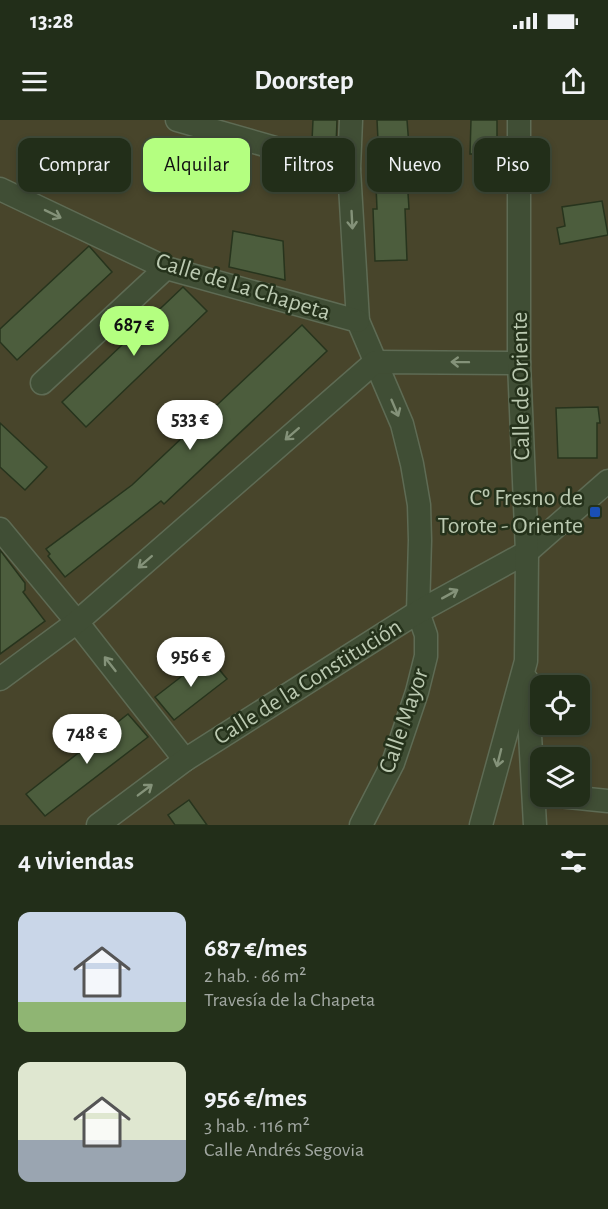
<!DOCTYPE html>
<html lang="es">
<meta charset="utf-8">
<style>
:root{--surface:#222e19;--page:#2a3622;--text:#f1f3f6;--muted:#a2a8a2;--line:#3f4a38;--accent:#b4ff80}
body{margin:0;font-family:"Alegreya Sans",sans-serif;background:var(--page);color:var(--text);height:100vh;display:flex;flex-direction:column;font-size:22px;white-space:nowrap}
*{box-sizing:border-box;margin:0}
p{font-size:20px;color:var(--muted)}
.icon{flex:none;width:33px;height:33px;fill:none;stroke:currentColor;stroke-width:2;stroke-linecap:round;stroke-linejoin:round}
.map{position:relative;height:705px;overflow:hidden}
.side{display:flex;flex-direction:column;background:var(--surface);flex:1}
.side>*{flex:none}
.hud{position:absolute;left:18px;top:18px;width:573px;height:54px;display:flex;gap:12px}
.fabs{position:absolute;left:530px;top:555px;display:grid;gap:12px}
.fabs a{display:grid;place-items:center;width:60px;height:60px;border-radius:12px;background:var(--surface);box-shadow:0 3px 9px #0003,0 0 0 2px var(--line);font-size:30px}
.price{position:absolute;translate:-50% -51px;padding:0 14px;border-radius:21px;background:#fff;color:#222;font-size:20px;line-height:39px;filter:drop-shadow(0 2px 3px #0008)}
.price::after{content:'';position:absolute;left:50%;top:36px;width:18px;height:14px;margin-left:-9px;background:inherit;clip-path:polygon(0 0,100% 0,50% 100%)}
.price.on{background:var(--accent);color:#111}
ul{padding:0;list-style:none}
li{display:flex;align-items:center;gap:18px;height:150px;padding:0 18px}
li span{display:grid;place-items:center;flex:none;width:168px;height:120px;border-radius:12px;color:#555}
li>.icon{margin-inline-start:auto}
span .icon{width:72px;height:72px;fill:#fffc;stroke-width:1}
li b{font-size:26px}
h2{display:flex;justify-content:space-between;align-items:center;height:72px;padding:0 18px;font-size:26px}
.pill{padding:0 21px;border-radius:12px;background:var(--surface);box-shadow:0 3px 9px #0003,0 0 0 2px var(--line);font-size:21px;line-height:54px}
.pill.on{background:var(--accent);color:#111}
.status{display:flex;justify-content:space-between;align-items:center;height:42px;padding:0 30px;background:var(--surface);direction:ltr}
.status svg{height:16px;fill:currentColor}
header{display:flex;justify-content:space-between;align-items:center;height:78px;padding:0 18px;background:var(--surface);font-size:27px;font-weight:700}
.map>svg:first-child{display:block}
</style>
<div class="status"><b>13:28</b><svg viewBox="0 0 49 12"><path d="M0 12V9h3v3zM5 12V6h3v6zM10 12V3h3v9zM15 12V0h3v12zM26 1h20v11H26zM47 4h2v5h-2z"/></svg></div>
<header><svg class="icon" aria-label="menu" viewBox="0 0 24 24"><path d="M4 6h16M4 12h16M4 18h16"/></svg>Doorstep<svg class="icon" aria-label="share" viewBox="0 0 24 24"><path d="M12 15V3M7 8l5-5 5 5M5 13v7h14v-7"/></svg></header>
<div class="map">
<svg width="608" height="705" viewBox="0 0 608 705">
<rect width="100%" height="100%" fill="#2e3e21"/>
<path fill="#48452b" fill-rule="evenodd" d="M0,0h608v705h-608zM540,566h39v38h-39zM540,638h39v38h-39z"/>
<g fill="#4c5d3d" stroke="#27341d" stroke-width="1.5">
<polygon points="313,0 337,0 336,26 312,21"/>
<polygon points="377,0 407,0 410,40 406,41 409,89 405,89 407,140 375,141 373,89 377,89 375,41 379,40"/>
<polygon points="471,0 497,0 497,53 475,52 475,34 470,34"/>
<polygon points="602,81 608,115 560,124 557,108 565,106 562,87"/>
<polygon points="233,111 283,121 285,160 229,147"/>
<polygon points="89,126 112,152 17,240 0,222 0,209"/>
<polygon points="183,167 207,191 86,307 62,282"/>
<polygon points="302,205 327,231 164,384 161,381 65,457 48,436 50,434 46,429 132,365"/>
<polygon points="598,287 600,303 597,303 597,338 558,338 556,288"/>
<polygon points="0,303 47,347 25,370 0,347"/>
<polygon points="0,430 25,463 25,470 23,472 45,501 0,534"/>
<polygon points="208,536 227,559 174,600 155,577"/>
<polygon points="128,594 148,617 45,696 26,674"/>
<polygon points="189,680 207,705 175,705 168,695"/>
</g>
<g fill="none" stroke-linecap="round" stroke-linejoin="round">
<g stroke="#5e6b54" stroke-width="25">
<g id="street">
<polyline points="177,0 349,49"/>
<polyline points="351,0 349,49 358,201 402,304 412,344 419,385 420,420 418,492 426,515 426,536 417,572 393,643 361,705"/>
<polyline points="0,69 166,148 358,201"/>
<polyline points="42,263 166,148"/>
<polyline points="0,409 77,502 185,640"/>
<polyline points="0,559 77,502 375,242 519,243"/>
<polyline points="527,560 535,705"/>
<polyline points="559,676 608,681"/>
<polyline points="98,705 185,640 418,492 527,432 608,361"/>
<polyline points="481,705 526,541 527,432 519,243 519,0"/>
</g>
</g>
<use href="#street" stroke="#404e35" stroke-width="22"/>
</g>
<defs><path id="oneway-shaft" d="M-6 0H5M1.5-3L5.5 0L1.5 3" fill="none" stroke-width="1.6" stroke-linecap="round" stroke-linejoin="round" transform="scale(1.5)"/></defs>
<g stroke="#849279">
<use href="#oneway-shaft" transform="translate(53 94) rotate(26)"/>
<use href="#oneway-shaft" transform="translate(352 100) rotate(87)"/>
<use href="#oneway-shaft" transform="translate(460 242) rotate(-179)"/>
<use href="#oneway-shaft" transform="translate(395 288) rotate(67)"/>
<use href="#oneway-shaft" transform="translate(292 314) rotate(139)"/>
<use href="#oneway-shaft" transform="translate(145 442) rotate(139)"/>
<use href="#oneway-shaft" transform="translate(450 474) rotate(-29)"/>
<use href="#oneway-shaft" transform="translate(110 544) rotate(-128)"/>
<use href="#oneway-shaft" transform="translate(499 638) rotate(104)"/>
<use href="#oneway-shaft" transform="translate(145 670) rotate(-37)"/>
</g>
<rect fill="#1a4fb4" stroke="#25321b" stroke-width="2" x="589" y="386" width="12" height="12" rx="3"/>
<g text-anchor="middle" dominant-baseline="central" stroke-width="5" stroke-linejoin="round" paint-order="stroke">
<g font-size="24" fill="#bbc9b1" stroke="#25321b">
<text transform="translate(243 167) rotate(17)">Calle de La Chapeta</text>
<text transform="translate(521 266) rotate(-91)">Calle de Oriente</text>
<text transform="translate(308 562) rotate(-32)">Calle de la Constitución</text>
<text transform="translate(404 601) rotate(-71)">Calle Mayor</text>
</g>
<g font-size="24" fill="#bbc9b1" stroke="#25321b" text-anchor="end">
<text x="583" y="378">Cº Fresno de<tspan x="583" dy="28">Torote - Oriente</tspan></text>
</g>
</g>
</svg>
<div class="fabs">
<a><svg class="icon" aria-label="locate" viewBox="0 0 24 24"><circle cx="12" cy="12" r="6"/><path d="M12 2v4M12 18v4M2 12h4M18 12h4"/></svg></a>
<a><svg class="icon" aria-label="layers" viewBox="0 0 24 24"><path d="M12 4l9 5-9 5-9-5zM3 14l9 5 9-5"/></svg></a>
</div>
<b class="price on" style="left:134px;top:237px">687 €</b>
<b class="price" style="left:190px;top:331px">533 €</b>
<b class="price" style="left:191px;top:568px">956 €</b>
<b class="price" style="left:87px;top:645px">748 €</b>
<div class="hud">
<a class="pill">Comprar</a>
<a class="pill on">Alquilar</a>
<a class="pill">Filtros</a>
<a class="pill">Nuevo</a>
<a class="pill">Piso</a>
</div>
</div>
<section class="side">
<h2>4 viviendas<svg class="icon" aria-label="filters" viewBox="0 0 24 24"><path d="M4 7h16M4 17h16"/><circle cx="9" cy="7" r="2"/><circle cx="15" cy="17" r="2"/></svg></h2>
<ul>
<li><span style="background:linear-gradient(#c9d6e8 75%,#8fb573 0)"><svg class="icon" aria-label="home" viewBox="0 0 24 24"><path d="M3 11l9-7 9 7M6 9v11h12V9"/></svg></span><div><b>687 €/mes</b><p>2 hab. · 66 m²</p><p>Travesía de la Chapeta</p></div></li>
<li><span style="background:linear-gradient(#dfe7d0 65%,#9aa5b1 0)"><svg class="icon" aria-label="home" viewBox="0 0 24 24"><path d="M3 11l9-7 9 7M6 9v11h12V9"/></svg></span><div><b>956 €/mes</b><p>3 hab. · 116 m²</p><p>Calle Andrés Segovia</p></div></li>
</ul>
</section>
